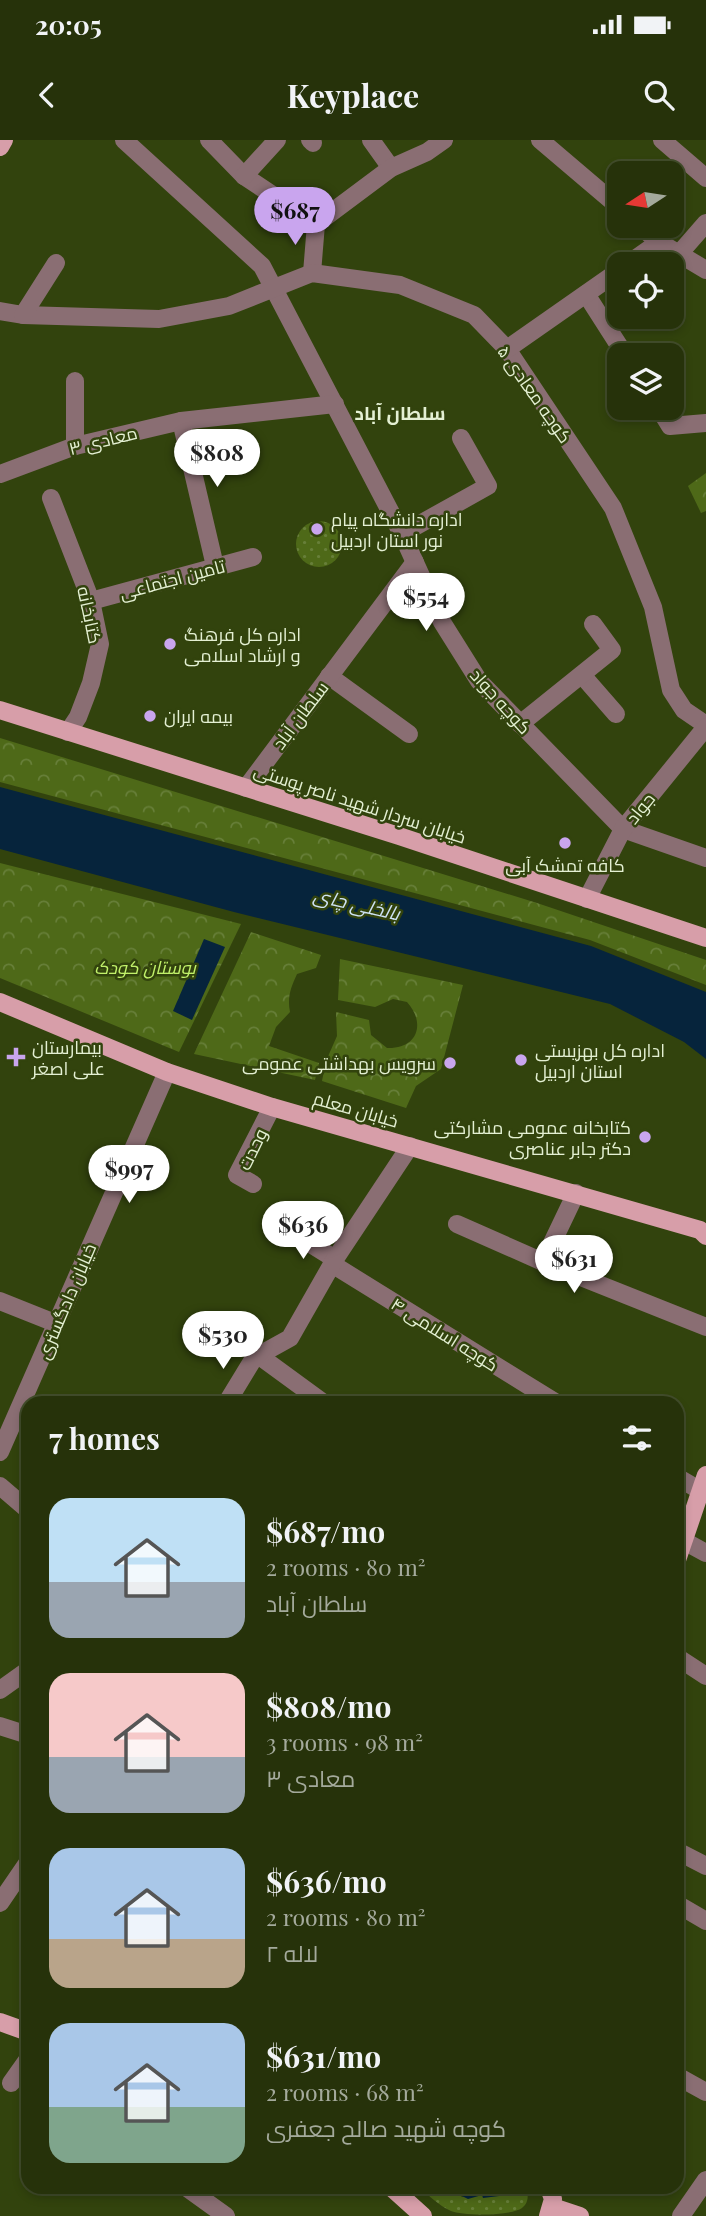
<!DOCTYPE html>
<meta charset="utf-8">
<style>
:root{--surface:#26320a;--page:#323e18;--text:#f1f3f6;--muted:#a4aa9c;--line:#424d2b;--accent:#c9a5ee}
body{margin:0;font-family:"Playfair Display",Cairo,serif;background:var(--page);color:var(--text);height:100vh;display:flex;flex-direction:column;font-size:26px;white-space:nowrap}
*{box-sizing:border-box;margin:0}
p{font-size:23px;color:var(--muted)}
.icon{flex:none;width:38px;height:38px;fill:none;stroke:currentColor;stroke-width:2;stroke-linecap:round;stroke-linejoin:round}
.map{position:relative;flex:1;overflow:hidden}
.drawer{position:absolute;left:21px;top:1256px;width:663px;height:798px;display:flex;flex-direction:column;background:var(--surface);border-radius:21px;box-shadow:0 4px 10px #0003,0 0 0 2px var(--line)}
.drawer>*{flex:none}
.needle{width:46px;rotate:258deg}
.tools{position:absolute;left:607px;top:21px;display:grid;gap:14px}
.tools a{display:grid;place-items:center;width:77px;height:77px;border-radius:14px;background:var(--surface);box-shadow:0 4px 10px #0003,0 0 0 2px var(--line);font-size:35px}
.price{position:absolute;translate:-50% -60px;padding:0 16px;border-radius:24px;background:#fff;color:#222;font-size:23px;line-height:46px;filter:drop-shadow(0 2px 4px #0008)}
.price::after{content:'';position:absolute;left:50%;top:42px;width:21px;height:16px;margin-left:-10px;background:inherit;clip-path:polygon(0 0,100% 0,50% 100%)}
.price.selected{background:var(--accent);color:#111}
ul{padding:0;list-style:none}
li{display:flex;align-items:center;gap:21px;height:175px;padding:0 28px}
li span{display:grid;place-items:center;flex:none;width:196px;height:140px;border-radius:21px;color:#555}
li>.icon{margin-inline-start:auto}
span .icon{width:84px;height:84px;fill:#fffc;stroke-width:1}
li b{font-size:30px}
h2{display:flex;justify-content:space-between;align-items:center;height:84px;padding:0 28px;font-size:30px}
.status{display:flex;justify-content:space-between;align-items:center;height:49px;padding:0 35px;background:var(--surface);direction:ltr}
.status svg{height:19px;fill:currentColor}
header{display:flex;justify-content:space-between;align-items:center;height:91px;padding:0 28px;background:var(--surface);font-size:32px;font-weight:700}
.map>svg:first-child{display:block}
</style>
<div class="status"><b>20:05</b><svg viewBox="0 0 49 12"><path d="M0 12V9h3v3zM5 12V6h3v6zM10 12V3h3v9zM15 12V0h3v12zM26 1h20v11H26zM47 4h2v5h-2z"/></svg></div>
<header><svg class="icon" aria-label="back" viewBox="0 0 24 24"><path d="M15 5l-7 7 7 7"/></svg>Keyplace<svg class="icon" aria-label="search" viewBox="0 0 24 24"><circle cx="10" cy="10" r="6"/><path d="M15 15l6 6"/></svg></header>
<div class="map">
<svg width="706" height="2076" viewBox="0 0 706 2076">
<defs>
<pattern id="grass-dots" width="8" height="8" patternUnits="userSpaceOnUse" patternTransform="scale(1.75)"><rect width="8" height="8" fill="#4e6918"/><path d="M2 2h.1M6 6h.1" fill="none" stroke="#677f39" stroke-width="1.8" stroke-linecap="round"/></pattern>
<pattern id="park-crowns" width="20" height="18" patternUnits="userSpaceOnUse" patternTransform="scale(1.75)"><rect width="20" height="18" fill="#4e6918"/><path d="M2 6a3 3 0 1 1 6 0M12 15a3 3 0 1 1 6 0" fill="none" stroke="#677f39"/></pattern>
</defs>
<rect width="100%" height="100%" fill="#32430d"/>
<g fill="url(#grass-dots)">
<circle cx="319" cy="404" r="23"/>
<path d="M419,2048h33l10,9 48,-9h17c1,7 2,15 -5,20 -11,8 -59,8 -71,3 -12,-5 -22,-16 -32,-23z"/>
</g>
<g fill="url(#park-crowns)">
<polygon points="706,333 706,371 701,373 688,346"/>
<polygon points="0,598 537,763 706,820 706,845 590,800 0,642"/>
<polygon points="0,723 241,784 179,912 0,838"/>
<path d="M251,792l70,23 -5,13 -19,6c-6,13 -10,23 -7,38l-14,15 -7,19 50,17 -4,17 -121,-26z"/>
<path d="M340,819l123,26 -22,84 -25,17 -10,22 -84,-27 4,-20 11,-25 -1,-24 33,8 2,15 16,13c31,1 39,-25 20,-46l-14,-3 -18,8 -37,-7z"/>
</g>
<g fill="#06243c">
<polygon points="0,647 591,806 706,852 706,919 684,902 610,864 234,772 0,709"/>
<polygon points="204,799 225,807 192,880 173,871"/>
<polygon points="453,2048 510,2048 512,2052 507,2055 483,2058 482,2055 468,2059 456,2053"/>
</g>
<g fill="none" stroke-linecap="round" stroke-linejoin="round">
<g stroke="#8a6e73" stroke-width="18">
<polyline points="124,0 262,126 402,394 442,482 479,541 623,689 706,718"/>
<polyline points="209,0 244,36 316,84"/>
<polyline points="310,0 313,3"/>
<polyline points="371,0 391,28"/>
<polyline points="540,0 620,68"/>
<polyline points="662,0 706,38"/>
<polyline points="244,36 277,0"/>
<polyline points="640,86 659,102 706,130"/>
<polyline points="679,114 706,83"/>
<polyline points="628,124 659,102"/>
<polyline points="312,133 316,84 391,28 427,12 444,0"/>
<polyline points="586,154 625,215"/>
<polyline points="0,171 23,175 159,179 229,166 312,133 400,145 474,175 507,209 613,368 653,467 671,550 684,570 706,585"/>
<polyline points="23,175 56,123"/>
<polyline points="507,209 620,130"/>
<polyline points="659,268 670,286 706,283"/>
<polyline points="181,281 215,426"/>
<polyline points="75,306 75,241"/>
<polyline points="0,334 75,306 181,281 335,264"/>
<polyline points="51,358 91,461 100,504 91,543 78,577 68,592"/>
<polyline points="402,394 488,346 461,298"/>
<polyline points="91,461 253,417"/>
<polyline points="582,535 616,574"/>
<polyline points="329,536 409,594"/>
<polyline points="520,584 612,510 593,484"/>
<polyline points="246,648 415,422"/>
<polyline points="587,759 623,689 706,587"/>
<polyline points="253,1044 237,1035 272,967"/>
<polyline points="457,1084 543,1122 706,1187"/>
<polyline points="290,1091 335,1119"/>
<polyline points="543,1122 576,1053"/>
<polyline points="332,1124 558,1264"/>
<polyline points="0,1161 55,1183"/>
<polyline points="258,1215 325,1264"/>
<polyline points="226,1264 254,1218 290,1198 335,1119 410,1006"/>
<polyline points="0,1312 167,932"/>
<polyline points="677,1337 706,1354"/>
<polyline points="0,1346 28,1370"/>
<polyline points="684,1401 706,1413"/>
<polyline points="677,1517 706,1536"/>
<polyline points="0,1550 28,1530"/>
<polyline points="0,1586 28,1595"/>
<polyline points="677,1711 706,1726"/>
<polyline points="0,1763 28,1722"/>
<polyline points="677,1764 706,1781"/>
<polyline points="677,1936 706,1952"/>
<polyline points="11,1943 28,1919"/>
<polyline points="187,2048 226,2076"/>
<polyline points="681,2076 706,2040"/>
</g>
<g stroke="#d79ea9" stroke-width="18">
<polyline points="0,7 4,0"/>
<polyline points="0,570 399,696 706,798"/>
<polyline points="0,862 167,932 272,967 700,1090 706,1096"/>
<polyline points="677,1420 706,1335"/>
<polyline points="0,1882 28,1892"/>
<polyline points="392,2048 423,2076"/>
<polyline points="553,2067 580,2076"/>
<polyline points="548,2076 553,2059 549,2048"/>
</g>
</g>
<g fill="#c9a5ee" stroke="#32430d" stroke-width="2.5">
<circle cx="317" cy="389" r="7"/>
<circle cx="170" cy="504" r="7"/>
<circle cx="150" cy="576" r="7"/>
<circle cx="565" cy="703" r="7"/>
<path d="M12.5 906.5h7v7h7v7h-7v7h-7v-7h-7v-7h7z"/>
<circle cx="521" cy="920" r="7"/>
<circle cx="450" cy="923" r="7"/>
<circle cx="645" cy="997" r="7"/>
</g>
<g text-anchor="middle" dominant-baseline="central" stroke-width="5" stroke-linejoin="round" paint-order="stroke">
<g font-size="18" fill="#e4f0d3" stroke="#32430d">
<text transform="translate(535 254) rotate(55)">کوچه معادی ۵</text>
<text transform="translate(103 300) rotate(-14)">معادی ۳</text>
<text transform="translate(172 439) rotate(-15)">تامین اجتماعی</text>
<text transform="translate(90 475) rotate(78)">کتابخانه</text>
<text transform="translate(501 561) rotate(48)">کوچه جواد</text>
<text transform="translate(300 575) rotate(-53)">سلطان آباد</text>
<text transform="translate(360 663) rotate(18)">خیابان سردار شهید ناصر پوستی</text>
<text transform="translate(640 668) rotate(-51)">جواد</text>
<text transform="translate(356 969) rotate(16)">خیابان معلم</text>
<text transform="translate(252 1009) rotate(-64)">وحدت</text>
<text transform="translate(66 1161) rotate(-67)">خیابان دادگستری</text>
<text transform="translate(445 1194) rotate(32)">کوچه اسلامی ۴</text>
</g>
<g font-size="18" fill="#e4f0d3" stroke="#32430d" text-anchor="start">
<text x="331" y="379">اداره دانشگاه پیام<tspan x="331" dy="21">نور استان اردبیل</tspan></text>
<text x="184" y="494">اداره کل فرهنگ<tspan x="184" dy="21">و ارشاد اسلامی</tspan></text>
<text x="164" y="576">بیمه ایران</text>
<text x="565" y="725" text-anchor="middle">کافه تمشک آبی</text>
<text x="32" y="907">بیمارستان<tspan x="32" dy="21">علی اصغر</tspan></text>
<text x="535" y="910">اداره کل بهزیستی<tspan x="535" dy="21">استان اردبیل</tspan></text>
<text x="436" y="923" text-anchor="end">سرویس بهداشتی عمومی</text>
<text x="631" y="987" text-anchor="end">کتابخانه عمومی مشارکتی<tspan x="631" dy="21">دکتر جابر عناصری</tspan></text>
</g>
<g font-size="18" font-style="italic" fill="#c1f16a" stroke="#32430d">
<text x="145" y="827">بوستان کودک</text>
</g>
<g font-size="19" font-weight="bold" fill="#e4f0d3" stroke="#32430d">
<text x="400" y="272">سلطان آباد</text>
</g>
<g font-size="19" font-style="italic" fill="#cfe3f6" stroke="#32430d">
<text transform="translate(357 763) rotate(13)">بالخلی چای</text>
</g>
</g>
</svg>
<div class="tools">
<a><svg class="needle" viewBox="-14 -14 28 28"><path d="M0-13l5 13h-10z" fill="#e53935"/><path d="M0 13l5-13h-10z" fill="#a4aa9c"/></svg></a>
<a><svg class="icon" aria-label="locate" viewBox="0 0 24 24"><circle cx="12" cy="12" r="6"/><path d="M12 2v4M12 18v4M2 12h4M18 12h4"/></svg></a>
<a><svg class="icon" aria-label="layers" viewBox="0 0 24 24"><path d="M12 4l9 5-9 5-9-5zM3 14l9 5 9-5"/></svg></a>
</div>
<b class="price selected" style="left:295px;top:107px">$687</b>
<b class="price" style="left:217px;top:349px">$808</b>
<b class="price" style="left:426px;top:493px">$554</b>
<b class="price" style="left:129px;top:1065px">$997</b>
<b class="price" style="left:303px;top:1121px">$636</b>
<b class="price" style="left:574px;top:1155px">$631</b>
<b class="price" style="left:223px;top:1231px">$530</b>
<section class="drawer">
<h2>7 homes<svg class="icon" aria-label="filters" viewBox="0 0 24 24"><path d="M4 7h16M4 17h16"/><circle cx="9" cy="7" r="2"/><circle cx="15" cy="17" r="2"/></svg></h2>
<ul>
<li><span style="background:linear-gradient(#bfe0f5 60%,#9aa5b1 0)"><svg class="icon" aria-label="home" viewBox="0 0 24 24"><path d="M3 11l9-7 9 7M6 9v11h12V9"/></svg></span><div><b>$687/mo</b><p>2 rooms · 80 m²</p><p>سلطان آباد</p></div></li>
<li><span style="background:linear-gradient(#f6c9c9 60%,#9aa5b1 0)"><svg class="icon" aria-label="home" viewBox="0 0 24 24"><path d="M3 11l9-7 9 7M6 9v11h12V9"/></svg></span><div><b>$808/mo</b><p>3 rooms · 98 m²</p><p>معادی ۳</p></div></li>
<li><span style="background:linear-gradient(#a9c7e8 65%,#b9a48a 0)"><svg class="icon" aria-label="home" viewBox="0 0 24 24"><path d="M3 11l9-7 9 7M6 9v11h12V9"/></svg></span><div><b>$636/mo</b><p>2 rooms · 80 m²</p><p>لاله ۲</p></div></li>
<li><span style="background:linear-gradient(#a9c7e8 60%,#7fa58c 0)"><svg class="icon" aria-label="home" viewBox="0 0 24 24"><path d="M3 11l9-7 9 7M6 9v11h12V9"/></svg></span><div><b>$631/mo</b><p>2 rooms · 68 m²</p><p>کوچه شهید صالح جعفری</p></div></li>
</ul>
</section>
</div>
